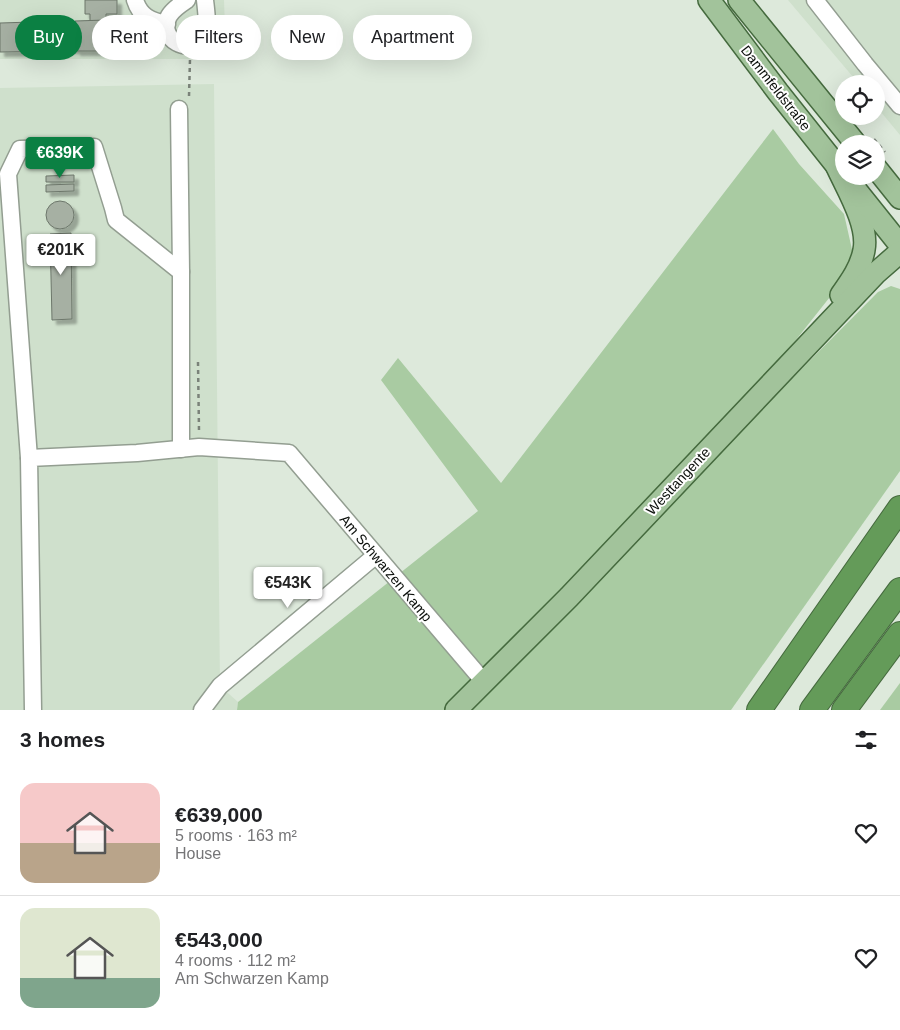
<!DOCTYPE html>
<meta charset="utf-8">
<style>
:root{--surface:#fff;--page:#f2f2f2;--text:#202124;--muted:#757577;--line:#e0e0e0;--accent:#0b8043}
body{margin:0;font-family:Arial,sans-serif;background:var(--page);color:var(--text);height:100vh;display:flex;flex-direction:column;font-size:19px;white-space:nowrap}
*{box-sizing:border-box;margin:0}
p{font-size:16px;color:var(--muted)}
.icon{flex:none;width:28px;height:28px;fill:none;stroke:currentColor;stroke-width:2;stroke-linecap:round;stroke-linejoin:round}
.map{position:relative;height:710px;overflow:hidden}
.sheet{display:flex;flex-direction:column;background:var(--surface);flex:1}
.sheet>*{flex:none}
.hud{position:absolute;left:15px;top:15px;width:500px;height:45px;display:flex;gap:10px}
.buttons{position:absolute;left:835px;top:75px;display:grid;gap:10px}
.buttons a{display:grid;place-items:center;width:50px;height:50px;border-radius:50%;background:var(--surface);box-shadow:0 5px 20px #0002;font-size:25px}
.price{position:absolute;translate:-50% -42px;padding:0 11px;border-radius:5px;background:#fff;color:#222;font-size:16px;line-height:32px;filter:drop-shadow(0 1px 2px #0008)}
.price::after{content:'';position:absolute;left:50%;top:30px;width:15px;height:11px;margin-left:-8px;background:inherit;clip-path:polygon(0 0,100% 0,50% 100%)}
.price.selected{background:var(--accent);color:#fff}
ul{padding:0;list-style:none}
li{display:flex;align-items:center;gap:15px;height:125px;padding:0 20px}
li+li{border-top:1px solid var(--line)}
li span{display:grid;place-items:center;flex:none;width:140px;height:100px;border-radius:15px;color:#555}
li>.icon{margin-inline-start:auto}
span .icon{width:60px;height:60px;fill:#fffc;stroke-width:1}
li b{font-size:21px}
h2{display:flex;justify-content:space-between;align-items:center;height:60px;padding:0 20px;font-size:21px}
.tag{padding:0 18px;border-radius:22px;background:var(--surface);box-shadow:0 5px 20px #0002;font-size:18px;line-height:45px}
.tag.selected{background:var(--accent);color:#fff}
.map>svg:first-child{display:block}
</style>
<div class="map">
<svg width="900" height="710" viewBox="0 0 900 710">
<defs>
<filter id="shadow"><feDropShadow dx="4.5" dy="4.5" stdDeviation="1" flood-color="#0004"/></filter>
</defs>
<rect width="100%" height="100%" fill="#dde9db"/>
<g fill="#cfe0cc">
<polygon points="0,0 224,0 226,59 0,59"/>
<polygon points="788,0 900,0 900,135 876,106 876,84 859,84"/>
<polygon points="214,84 220,686 238,702 237,710 0,710 0,88"/>
</g>
<g fill="#a9cba2">
<polygon points="773,129 799,164 844,214 853,254 841,283 780,360 635,514 444,710 237,710 238,702 478,511 381,380 398,358 501,483"/>
<polygon points="891,286 900,289 900,471 731,710 463,710 878,292"/>
<polygon points="900,683 900,710 880,710"/>
</g>
<g fill="#a6b0a3" stroke="#6d776b" filter="url(#shadow)">
<polygon points="85,0 117,0 117,14 106,14 106,21 90,21 90,14 85,14"/>
<polygon points="106,20 117,20 118,51 76,51 75,21"/>
<polygon points="64,21 64,33 76,32 76,49 65,49 65,51 0,52 0,23"/>
<polygon points="74,175 74,182 46,182 46,176"/>
<polygon points="74,184 74,191 46,192 46,185"/>
<circle cx="60" cy="215" r="14"/>
<polygon points="71,233 72,319 52,320 50,234"/>
</g>
<g fill="none" stroke-linecap="round" stroke-linejoin="round">
<g stroke="#939e91" stroke-width="19">
<g id="minor">
<path d="M135,0c5,16 15,21 32,24"/>
<path d="M187,0c-6,4 -14,9 -18,16 -13,23 22,42 35,19 5,-9 2,-25 1,-35"/>
<polyline points="815,0 865,64 900,106"/>
<polyline points="179,109 181,272"/>
<polyline points="29,458 8,174 20,149 94,147 113,208 116,220 181,272 181,449"/>
<polyline points="33,710 29,458 137,453 199,447 289,453 485,683"/>
<polyline points="202,710 220,686 375,556"/>
</g>
</g>
<g stroke="#456a3e" stroke-width="24">
<g id="major">
<polyline points="709,0 778,92 844,175"/>
<polyline points="739,0 856,144"/>
<path d="M837,167c10,22 32,58 27,83 -3,17 -13,31 -23,45"/>
<polyline points="876,168 900,198"/>
<polyline points="856,190 900,245"/>
<polyline points="456,710 569,597 876,273 900,252"/>
</g>
</g>
<g stroke="#456a3e" stroke-width="26">
<g id="highway">
<polyline points="759,710 900,508"/>
<polyline points="812,710 900,590"/>
<polyline points="844,710 900,634"/>
</g>
</g>
<g stroke="#7a8279" stroke-width="2.5" stroke-dasharray="4 4" stroke-linecap="butt">
<polyline points="189,96 190,59"/>
<polyline points="874,139 885,152"/>
<polyline points="198,362 199,431"/>
</g>
<use href="#minor" stroke="#fff" stroke-width="16"/>
<use href="#major" stroke="#a2c39b" stroke-width="21"/>
<use href="#highway" stroke="#649b59" stroke-width="24"/>
</g>
<g text-anchor="middle" dominant-baseline="central" stroke-width="4" stroke-linejoin="round" paint-order="stroke">
<g font-size="14" fill="#0b0f0b" stroke="#fff">
<text transform="translate(776 88) rotate(52)">Dammfeldstraße</text>
<text transform="translate(678 481) rotate(-47)">Westtangente</text>
<text transform="translate(386 568) rotate(50)">Am Schwarzen Kamp</text>
</g>
</g>
</svg>
<div class="buttons">
<a><svg class="icon" aria-label="locate" viewBox="0 0 24 24"><circle cx="12" cy="12" r="6"/><path d="M12 2v4M12 18v4M2 12h4M18 12h4"/></svg></a>
<a><svg class="icon" aria-label="layers" viewBox="0 0 24 24"><path d="M12 4l9 5-9 5-9-5zM3 14l9 5 9-5"/></svg></a>
</div>
<b class="price selected" style="left:60px;top:179px">€639K</b>
<b class="price" style="left:61px;top:276px">€201K</b>
<b class="price" style="left:288px;top:609px">€543K</b>
<div class="hud">
<a class="tag selected">Buy</a>
<a class="tag">Rent</a>
<a class="tag">Filters</a>
<a class="tag">New</a>
<a class="tag">Apartment</a>
</div>
</div>
<section class="sheet">
<h2>3 homes<svg class="icon" aria-label="filters" viewBox="0 0 24 24"><path d="M4 7h16M4 17h16"/><circle cx="9" cy="7" r="2"/><circle cx="15" cy="17" r="2"/></svg></h2>
<ul>
<li><span style="background:linear-gradient(#f6c9c9 60%,#b9a48a 0)"><svg class="icon" aria-label="home" viewBox="0 0 24 24"><path d="M3 11l9-7 9 7M6 9v11h12V9"/></svg></span><div><b>€639,000</b><p>5 rooms · 163 m²</p><p>House</p></div><svg class="icon" aria-label="heart" viewBox="0 0 24 24"><path d="M12 20l-8-8c-3-5 5-10 8-4 3-6 11-1 8 4z"/></svg></li>
<li><span style="background:linear-gradient(#dfe7d0 70%,#7fa58c 0)"><svg class="icon" aria-label="home" viewBox="0 0 24 24"><path d="M3 11l9-7 9 7M6 9v11h12V9"/></svg></span><div><b>€543,000</b><p>4 rooms · 112 m²</p><p>Am Schwarzen Kamp</p></div><svg class="icon" aria-label="heart" viewBox="0 0 24 24"><path d="M12 20l-8-8c-3-5 5-10 8-4 3-6 11-1 8 4z"/></svg></li>
</ul>
</section>
